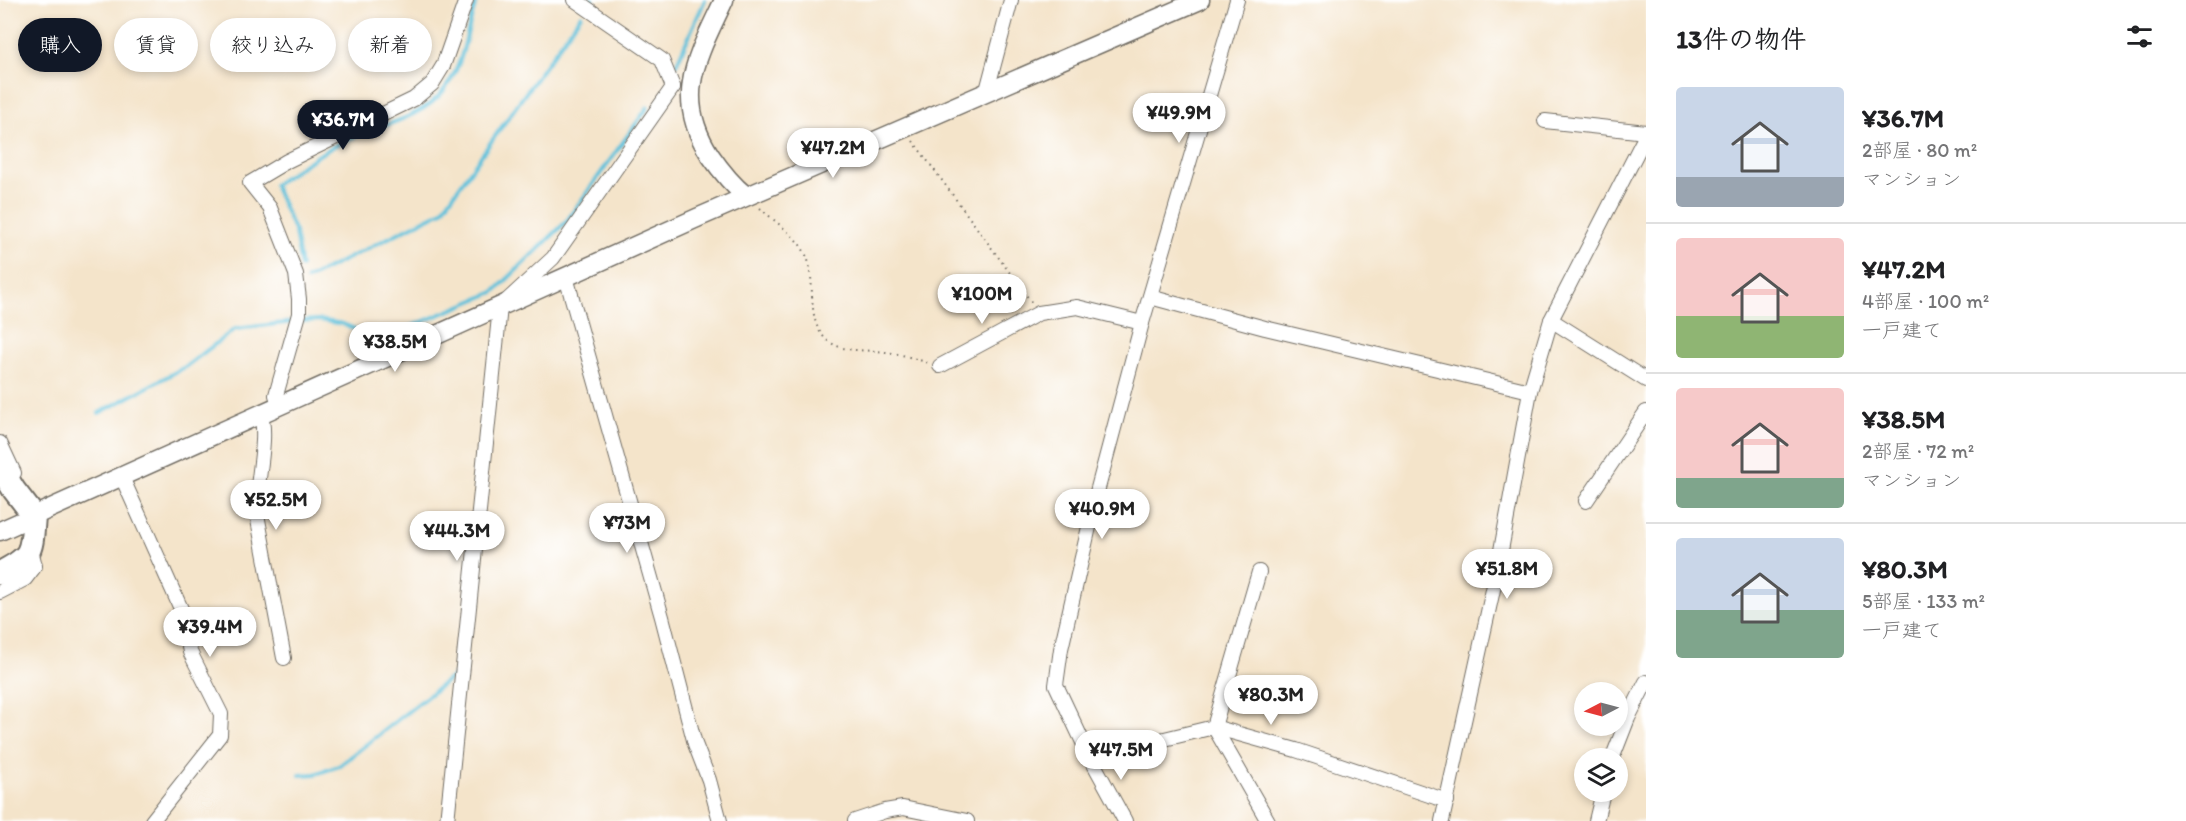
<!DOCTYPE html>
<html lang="ja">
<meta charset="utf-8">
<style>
:root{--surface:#fff;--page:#f6f6f6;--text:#202124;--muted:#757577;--line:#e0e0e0;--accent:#111827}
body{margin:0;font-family:Itim,"Klee One",sans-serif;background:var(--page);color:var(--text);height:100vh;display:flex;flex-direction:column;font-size:22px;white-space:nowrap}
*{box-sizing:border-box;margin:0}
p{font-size:20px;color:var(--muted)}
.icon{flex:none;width:33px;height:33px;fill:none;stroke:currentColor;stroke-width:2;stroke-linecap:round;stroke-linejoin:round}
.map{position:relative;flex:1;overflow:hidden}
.details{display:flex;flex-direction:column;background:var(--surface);width:540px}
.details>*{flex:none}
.guide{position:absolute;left:18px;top:18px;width:570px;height:54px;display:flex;gap:12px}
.needle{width:39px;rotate:264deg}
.tools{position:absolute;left:1574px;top:682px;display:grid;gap:12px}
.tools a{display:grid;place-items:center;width:54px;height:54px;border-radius:50%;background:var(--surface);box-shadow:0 3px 9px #0003;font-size:30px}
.price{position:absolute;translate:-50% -51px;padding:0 14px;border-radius:21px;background:#fff;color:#222;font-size:20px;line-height:39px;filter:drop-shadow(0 2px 3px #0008)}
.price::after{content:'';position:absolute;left:50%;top:36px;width:18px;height:14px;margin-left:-9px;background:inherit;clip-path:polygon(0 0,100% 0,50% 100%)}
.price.selected{background:var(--accent);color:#fff}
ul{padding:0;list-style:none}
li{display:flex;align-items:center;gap:18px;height:150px;padding:0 30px}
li+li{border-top:2px solid var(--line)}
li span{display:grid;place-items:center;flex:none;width:168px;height:120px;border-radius:6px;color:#555}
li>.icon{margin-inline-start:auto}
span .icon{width:72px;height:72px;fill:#fffc;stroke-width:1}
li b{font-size:26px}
h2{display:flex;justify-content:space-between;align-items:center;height:72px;padding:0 30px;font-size:26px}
.pill{padding:0 21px;border-radius:27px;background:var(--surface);box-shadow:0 3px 9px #0003;font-size:21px;line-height:54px}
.pill.selected{background:var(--accent);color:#fff}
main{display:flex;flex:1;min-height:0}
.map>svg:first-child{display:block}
</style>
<main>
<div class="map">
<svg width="1646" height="821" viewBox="0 0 1646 821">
<rect width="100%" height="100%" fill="#fff"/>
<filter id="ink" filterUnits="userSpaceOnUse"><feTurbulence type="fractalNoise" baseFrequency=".0167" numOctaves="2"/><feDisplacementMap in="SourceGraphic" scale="12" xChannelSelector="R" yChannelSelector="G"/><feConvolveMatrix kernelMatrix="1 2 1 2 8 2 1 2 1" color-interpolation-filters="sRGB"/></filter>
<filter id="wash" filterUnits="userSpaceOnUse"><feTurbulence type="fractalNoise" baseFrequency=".008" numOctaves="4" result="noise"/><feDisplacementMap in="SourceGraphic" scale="24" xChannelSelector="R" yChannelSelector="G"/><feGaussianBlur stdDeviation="1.35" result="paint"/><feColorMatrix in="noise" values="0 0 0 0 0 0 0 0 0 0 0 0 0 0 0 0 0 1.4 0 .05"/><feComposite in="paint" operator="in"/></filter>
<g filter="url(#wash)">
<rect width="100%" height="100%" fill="#f4e4ca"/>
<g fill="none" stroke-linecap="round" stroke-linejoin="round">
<g stroke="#5dc1db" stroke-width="4">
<polyline points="591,0 592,0"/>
<polyline points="676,65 705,0"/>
<path d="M301,267l-6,-35 -21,-47c20,-14 40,-28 62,-40 33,-18 85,-24 108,-55 22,-28 21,-59 33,-90"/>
<polyline points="307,279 442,211 581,15"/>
<polyline points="300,321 319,320 343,324 369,335 390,335 494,292 566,222 648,107"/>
<polyline points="99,413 185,367 235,329 293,322"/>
<polyline points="300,775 315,774 339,766 453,676"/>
</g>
</g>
</g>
<g filter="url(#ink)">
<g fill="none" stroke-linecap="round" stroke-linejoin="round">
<g stroke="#716c63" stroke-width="16">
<g id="minor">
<polyline points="575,0 662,60 673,87"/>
<polyline points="986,94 1011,0"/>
<polyline points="1545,121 1646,132"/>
<polyline points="566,277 662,617 695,744 709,780 720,821"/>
<polyline points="1150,297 1265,328 1530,391"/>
<polyline points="1551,320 1646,380"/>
<polyline points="940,366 1039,313 1077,307 1142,323"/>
<polyline points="279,405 276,395 299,314 299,299 296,274 270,208 250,183 287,161 414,99 432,84 443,66 466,0"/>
<path d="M260,413c9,20 -4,72 -4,96l28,149"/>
<polyline points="0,443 14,473"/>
<polyline points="121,475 182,611 190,652 221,714 220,735 152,821"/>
<polyline points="1586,501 1646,412"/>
<polyline points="1259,572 1214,727 1268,821"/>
<polyline points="0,592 25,579 35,566 31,550"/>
<polyline points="1090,757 1214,727 1296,750 1447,801"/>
<polyline points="1612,759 1628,718 1646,682"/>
<polyline points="447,821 500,307 553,258 673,87"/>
<polyline points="855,821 885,811 903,808 967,821"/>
<polyline points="1125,821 1090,757 1056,685 1061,649 1097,492 1142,323 1237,0"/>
<polyline points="1442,821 1498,567 1530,391 1551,320 1646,135"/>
<polyline points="1596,821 1603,792"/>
</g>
</g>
<g stroke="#716c63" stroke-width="21">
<g id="tertiary">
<path d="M724,0c-26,56 -52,96 -14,155 11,16 21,29 36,41"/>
<polyline points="0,531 697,218 1200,0"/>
</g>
</g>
<g stroke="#716c63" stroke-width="26">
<path id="trunk" d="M0,467l14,23 20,26c-3,36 0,39 -34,57"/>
</g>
<g stroke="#716c63" stroke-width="2" stroke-dasharray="1.5 4.5" stroke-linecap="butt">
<polyline points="913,141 1032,303"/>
<path d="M760,208c15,14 36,27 45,45 14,26 -3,72 26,90 17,10 35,6 54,9 14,1 30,7 44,11"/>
</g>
<use href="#minor" stroke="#fff" stroke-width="14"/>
<use href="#tertiary" stroke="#fff" stroke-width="18"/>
<use href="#trunk" stroke="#fff" stroke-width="22"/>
</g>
</g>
</svg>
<div class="tools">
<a><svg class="needle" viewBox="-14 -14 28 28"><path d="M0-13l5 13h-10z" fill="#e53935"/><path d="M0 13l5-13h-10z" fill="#757577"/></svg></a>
<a><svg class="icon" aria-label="layers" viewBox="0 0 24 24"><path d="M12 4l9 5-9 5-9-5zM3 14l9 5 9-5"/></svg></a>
</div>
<b class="price" style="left:1179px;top:144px">¥49.9M</b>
<b class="price selected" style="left:343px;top:151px">¥36.7M</b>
<b class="price" style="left:833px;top:179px">¥47.2M</b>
<b class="price" style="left:982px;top:325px">¥100M</b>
<b class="price" style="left:395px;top:373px">¥38.5M</b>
<b class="price" style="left:276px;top:531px">¥52.5M</b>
<b class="price" style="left:1102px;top:540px">¥40.9M</b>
<b class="price" style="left:627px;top:554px">¥73M</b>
<b class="price" style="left:457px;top:562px">¥44.3M</b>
<b class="price" style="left:1507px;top:600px">¥51.8M</b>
<b class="price" style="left:210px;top:658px">¥39.4M</b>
<b class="price" style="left:1271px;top:726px">¥80.3M</b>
<b class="price" style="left:1121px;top:781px">¥47.5M</b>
<div class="guide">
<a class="pill selected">購入</a>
<a class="pill">賃貸</a>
<a class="pill">絞り込み</a>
<a class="pill">新着</a>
</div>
</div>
<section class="details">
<h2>13件の物件<svg class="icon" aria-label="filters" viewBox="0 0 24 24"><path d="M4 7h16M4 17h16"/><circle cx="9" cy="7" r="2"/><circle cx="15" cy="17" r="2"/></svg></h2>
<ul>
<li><span style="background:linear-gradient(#c9d6e8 75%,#9aa5b1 0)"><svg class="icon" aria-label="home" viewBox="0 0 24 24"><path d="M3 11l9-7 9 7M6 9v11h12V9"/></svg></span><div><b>¥36.7M</b><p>2部屋 · 80 m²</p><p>マンション</p></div></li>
<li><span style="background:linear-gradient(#f6c9c9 65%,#8fb573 0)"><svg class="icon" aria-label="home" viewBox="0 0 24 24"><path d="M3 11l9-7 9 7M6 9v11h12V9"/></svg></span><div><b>¥47.2M</b><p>4部屋 · 100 m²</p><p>一戸建て</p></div></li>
<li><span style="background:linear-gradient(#f6c9c9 75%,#7fa58c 0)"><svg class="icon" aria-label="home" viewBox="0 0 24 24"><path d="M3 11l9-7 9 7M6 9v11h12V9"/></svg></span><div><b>¥38.5M</b><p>2部屋 · 72 m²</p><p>マンション</p></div></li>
<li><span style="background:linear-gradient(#c9d6e8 60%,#7fa58c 0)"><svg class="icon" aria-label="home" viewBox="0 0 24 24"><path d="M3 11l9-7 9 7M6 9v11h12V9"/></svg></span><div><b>¥80.3M</b><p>5部屋 · 133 m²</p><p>一戸建て</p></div></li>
</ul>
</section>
</main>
